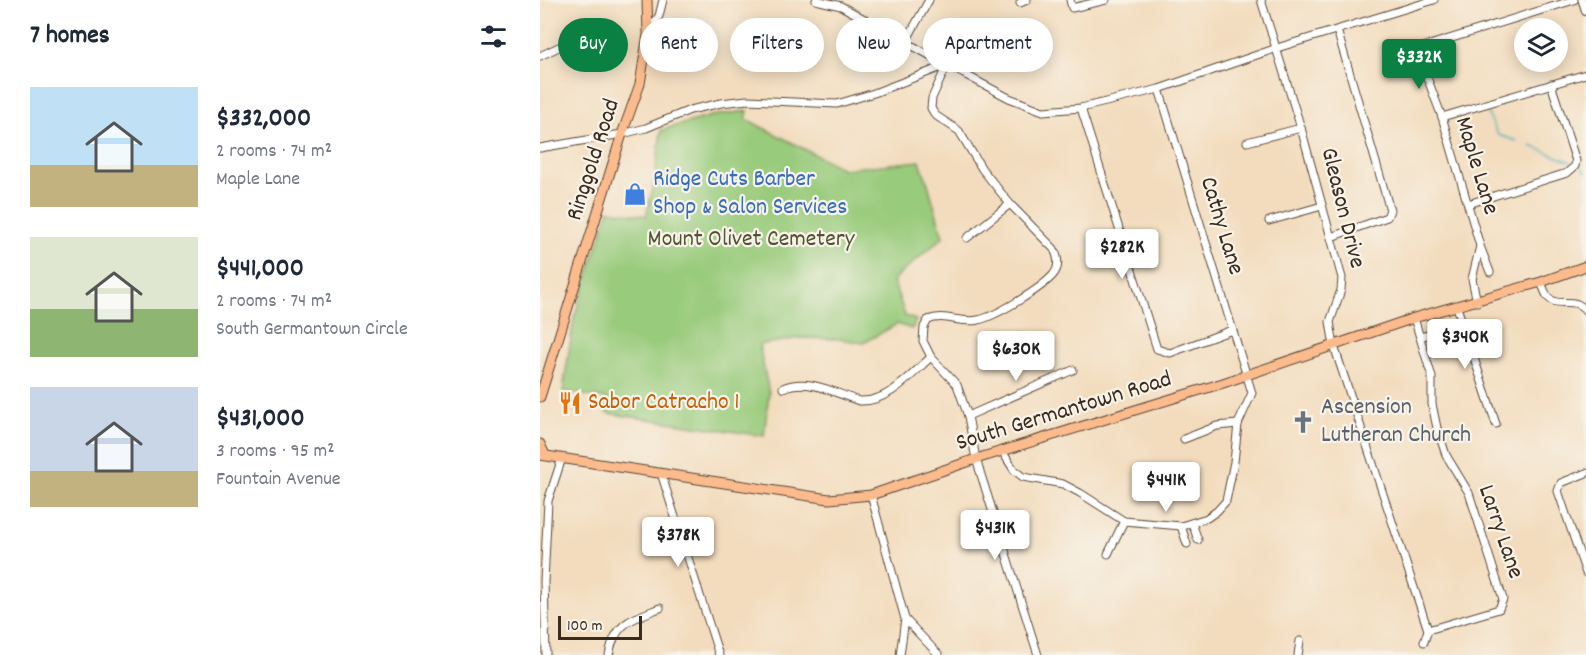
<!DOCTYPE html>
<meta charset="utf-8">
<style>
:root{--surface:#fff;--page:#f2f2f3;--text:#1f2937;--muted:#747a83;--accent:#0b8043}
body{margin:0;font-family:Dekko,sans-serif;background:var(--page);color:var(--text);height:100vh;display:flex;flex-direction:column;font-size:22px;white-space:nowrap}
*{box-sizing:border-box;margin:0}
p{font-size:20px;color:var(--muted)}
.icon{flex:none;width:33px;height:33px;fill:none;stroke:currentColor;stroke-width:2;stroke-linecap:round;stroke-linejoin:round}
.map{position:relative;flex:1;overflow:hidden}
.details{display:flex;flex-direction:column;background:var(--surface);width:540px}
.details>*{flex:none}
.top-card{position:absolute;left:18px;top:18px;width:570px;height:54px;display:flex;gap:12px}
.tools{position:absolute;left:974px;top:18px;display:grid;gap:12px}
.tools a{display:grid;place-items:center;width:54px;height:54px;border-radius:50%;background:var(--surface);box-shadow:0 3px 15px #0003;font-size:30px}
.scale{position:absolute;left:18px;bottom:15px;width:84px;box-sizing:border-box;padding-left:6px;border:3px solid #3b2a1e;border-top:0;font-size:16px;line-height:21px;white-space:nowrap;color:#3b2a1e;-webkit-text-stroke:4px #f7f3e8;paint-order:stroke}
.price{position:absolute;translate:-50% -51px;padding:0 14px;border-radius:6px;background:#fff;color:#222;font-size:20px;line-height:39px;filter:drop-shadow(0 2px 3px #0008)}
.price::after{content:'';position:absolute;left:50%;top:36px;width:18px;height:14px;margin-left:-9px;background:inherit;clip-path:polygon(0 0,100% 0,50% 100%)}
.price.on{background:var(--accent);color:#fff}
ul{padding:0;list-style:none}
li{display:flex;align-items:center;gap:18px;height:150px;padding:0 30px}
li span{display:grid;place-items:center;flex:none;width:168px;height:120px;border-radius:0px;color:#555}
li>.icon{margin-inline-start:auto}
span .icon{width:72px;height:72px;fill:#fffc;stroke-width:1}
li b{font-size:26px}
h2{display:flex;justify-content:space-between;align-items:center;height:72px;padding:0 30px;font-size:26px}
.chip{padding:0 21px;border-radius:27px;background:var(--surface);box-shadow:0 3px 15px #0003;font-size:21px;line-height:54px}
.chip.on{background:var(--accent);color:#fff}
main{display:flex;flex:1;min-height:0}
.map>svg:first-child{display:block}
</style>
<main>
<section class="details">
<h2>7 homes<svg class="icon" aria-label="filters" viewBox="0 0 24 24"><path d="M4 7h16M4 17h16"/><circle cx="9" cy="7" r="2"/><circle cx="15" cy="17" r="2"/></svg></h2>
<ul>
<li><span style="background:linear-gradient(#bfe0f5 65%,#c2b280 0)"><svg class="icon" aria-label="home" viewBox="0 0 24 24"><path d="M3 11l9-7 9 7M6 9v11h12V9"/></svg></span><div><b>$332,000</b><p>2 rooms · 74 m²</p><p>Maple Lane</p></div></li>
<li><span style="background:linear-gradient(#dfe7d0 60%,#8fb573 0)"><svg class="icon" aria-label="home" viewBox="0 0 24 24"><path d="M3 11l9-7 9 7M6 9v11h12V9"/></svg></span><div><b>$441,000</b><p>2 rooms · 74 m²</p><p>South Germantown Circle</p></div></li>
<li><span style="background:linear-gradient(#c9d6e8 70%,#c2b280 0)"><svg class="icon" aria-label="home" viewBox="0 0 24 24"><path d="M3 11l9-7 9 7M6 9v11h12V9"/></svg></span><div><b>$431,000</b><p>3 rooms · 95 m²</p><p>Fountain Avenue</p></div></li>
</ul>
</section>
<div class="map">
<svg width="1046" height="655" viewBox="0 0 1046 655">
<rect width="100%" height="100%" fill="#f7f3e8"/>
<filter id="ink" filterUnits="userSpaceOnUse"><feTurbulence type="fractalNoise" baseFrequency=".0167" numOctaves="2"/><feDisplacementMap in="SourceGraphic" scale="12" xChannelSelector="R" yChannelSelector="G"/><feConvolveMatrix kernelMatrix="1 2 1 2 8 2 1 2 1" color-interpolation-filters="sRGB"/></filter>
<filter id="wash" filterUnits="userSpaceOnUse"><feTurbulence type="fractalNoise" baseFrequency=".008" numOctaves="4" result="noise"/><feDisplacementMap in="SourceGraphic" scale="24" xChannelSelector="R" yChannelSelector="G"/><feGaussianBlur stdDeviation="1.35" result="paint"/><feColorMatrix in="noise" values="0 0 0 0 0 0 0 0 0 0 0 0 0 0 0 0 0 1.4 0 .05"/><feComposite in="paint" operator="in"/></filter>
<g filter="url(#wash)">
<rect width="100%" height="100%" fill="#f3dcbd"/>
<polygon fill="#99cb7b" stroke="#6a7a4c" stroke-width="1.5" points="208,111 206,119 303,169 380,161 388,184 403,237 353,280 365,316 376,320 372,329 357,324 323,343 301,339 259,338 219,345 229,393 224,436 66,413 67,399 23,391 34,318 69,210 106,216 115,179 121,130 171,116"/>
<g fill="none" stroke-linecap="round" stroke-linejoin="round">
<g stroke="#3faebb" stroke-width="1.5">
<polyline points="945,108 958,135 977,141"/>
<polyline points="991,146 1031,162"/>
<polyline points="1039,165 1046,172"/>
</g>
</g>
</g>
<g filter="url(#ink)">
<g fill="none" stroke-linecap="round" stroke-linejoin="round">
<g stroke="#574536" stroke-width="9">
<g id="minor">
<path d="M276,0l25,6 106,59 -15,33 -1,10 4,7 24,16 23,38 28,35 44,45c4,8 6,18 -1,26 -11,13 -58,42 -75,45 -18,4 -33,-7 -50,0l-4,7 -1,14 8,16 26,28 11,31 8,43 62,196"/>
<polyline points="530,0 532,8 566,0"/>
<polyline points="721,0 761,128 802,278 801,290 790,322 794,346 888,630"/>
<polyline points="1042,0 1046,12"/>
<polyline points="480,3 487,0"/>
<polyline points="108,33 119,16 123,0"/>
<polyline points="366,41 389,0"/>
<polyline points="0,56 27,43"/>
<polyline points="541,108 617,349 630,353 692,330"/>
<polyline points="902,117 1046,74"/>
<polyline points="707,142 761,128"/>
<polyline points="0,148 82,134 106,128 150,110 181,103 207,100 297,104 334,93 407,65 469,98 503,111 541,108 619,89 737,48 894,0"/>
<polyline points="928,204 1027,173 1035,166 1036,161 1011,84"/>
<polyline points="729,221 782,206"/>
<polyline points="791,237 847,217 850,210 797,30"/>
<polyline points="427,238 470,204"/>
<polyline points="940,246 950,272"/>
<path d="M1001,282c2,5 4,10 6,14 11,14 26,-2 39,15"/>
<polyline points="937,302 932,279 940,246 902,117 888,80 876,57 880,48 1034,0"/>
<polyline points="917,307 956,424"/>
<polyline points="874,318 892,377 892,404 897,428 906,455 929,493 963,599 959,609 888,630 884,642"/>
<polyline points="880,337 915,327 925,329"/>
<path d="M243,388c25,-11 52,5 76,13 29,2 53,-27 72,-44"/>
<polyline points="428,416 533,370"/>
<polyline points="644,439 677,426 698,424"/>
<polyline points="462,451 474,470 483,477 523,484 540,493 584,521 641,526 667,518 677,511 686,501 694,462 698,424 712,393 619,89"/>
<polyline points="121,473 179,655"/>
<polyline points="1046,473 1021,483 1018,491 1046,573"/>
<polyline points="331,495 365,619 399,655"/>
<polyline points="652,523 658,540"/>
<polyline points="641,526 647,544"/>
<polyline points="568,554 584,521"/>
<polyline points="6,655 4,582 8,501 22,458"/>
<path d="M69,655c6,-33 23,-36 51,-47"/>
<polyline points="360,655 365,619"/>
<polyline points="758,655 760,641"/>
</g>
</g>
<g stroke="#574536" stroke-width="11">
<g id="major">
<polyline points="0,397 82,134 100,84 108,34 107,0"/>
<polyline points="0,444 5,455"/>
<polyline points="0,455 289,499 331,495 436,459 683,383 874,318 1001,282 1046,266"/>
</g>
</g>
<use href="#minor" stroke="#fff" stroke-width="7"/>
<use href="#major" stroke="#fbbb8d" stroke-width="9"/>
</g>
</g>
<defs>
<g id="shop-bare" transform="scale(1.8)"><path d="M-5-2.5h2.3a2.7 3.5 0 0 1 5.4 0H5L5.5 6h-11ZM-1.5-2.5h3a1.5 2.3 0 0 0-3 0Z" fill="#3f7fe0" stroke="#f7f3e8" stroke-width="2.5" paint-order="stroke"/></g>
<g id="restaurant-bare" transform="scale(1.8)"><path d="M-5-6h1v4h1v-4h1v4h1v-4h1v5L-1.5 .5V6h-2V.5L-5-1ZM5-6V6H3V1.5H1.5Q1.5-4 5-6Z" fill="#e8710a" stroke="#f7f3e8" stroke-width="2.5" paint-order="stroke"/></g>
<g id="church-bare" transform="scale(1.8)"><path d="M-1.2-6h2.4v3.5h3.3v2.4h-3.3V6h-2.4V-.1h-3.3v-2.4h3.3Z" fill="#6b7280" stroke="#f7f3e8" stroke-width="2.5" paint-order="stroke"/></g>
</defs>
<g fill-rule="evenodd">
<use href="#shop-bare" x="95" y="194"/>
<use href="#restaurant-bare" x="30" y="403"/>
<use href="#church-bare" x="763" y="422"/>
</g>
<g text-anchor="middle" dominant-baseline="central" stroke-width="4.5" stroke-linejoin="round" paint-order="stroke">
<g font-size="24" fill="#3b2a1e" stroke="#f7f3e8">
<text transform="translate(54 160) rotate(-72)">Ringgold Road</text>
<text transform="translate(936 166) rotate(73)">Maple Lane</text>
<text transform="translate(802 208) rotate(76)">Gleason Drive</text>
<text transform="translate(681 226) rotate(73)">Cathy Lane</text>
<text transform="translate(524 412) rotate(-17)">South Germantown Road</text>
<text transform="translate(960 532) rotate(71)">Larry Lane</text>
</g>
<g font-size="24" fill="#366cbe" stroke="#f7f3e8" text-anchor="start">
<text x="113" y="180">Ridge Cuts Barber<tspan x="113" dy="28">Shop &amp; Salon Services</tspan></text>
</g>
<g font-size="24" fill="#525235" stroke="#f7f3e8">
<text x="211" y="240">Mount Olivet Cemetery</text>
</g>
<g font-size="24" fill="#c56008" stroke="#f7f3e8" text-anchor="start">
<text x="48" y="403">Sabor Catracho 1</text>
</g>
<g font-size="24" fill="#5b616d" stroke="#f7f3e8" text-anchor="start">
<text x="781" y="408">Ascension<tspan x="781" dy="28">Lutheran Church</tspan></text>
</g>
</g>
</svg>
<div class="tools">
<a><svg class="icon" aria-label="layers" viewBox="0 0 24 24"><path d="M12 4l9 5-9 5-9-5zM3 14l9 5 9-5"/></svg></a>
</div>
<div class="scale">100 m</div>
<b class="price on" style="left:879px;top:90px">$332K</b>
<b class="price" style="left:582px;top:280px">$282K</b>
<b class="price" style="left:925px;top:370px">$340K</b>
<b class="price" style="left:476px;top:382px">$630K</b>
<b class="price" style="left:626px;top:513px">$441K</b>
<b class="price" style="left:455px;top:561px">$431K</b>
<b class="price" style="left:138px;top:568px">$378K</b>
<div class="top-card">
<a class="chip on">Buy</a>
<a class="chip">Rent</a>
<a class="chip">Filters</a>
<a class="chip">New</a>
<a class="chip">Apartment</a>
</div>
</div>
</main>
